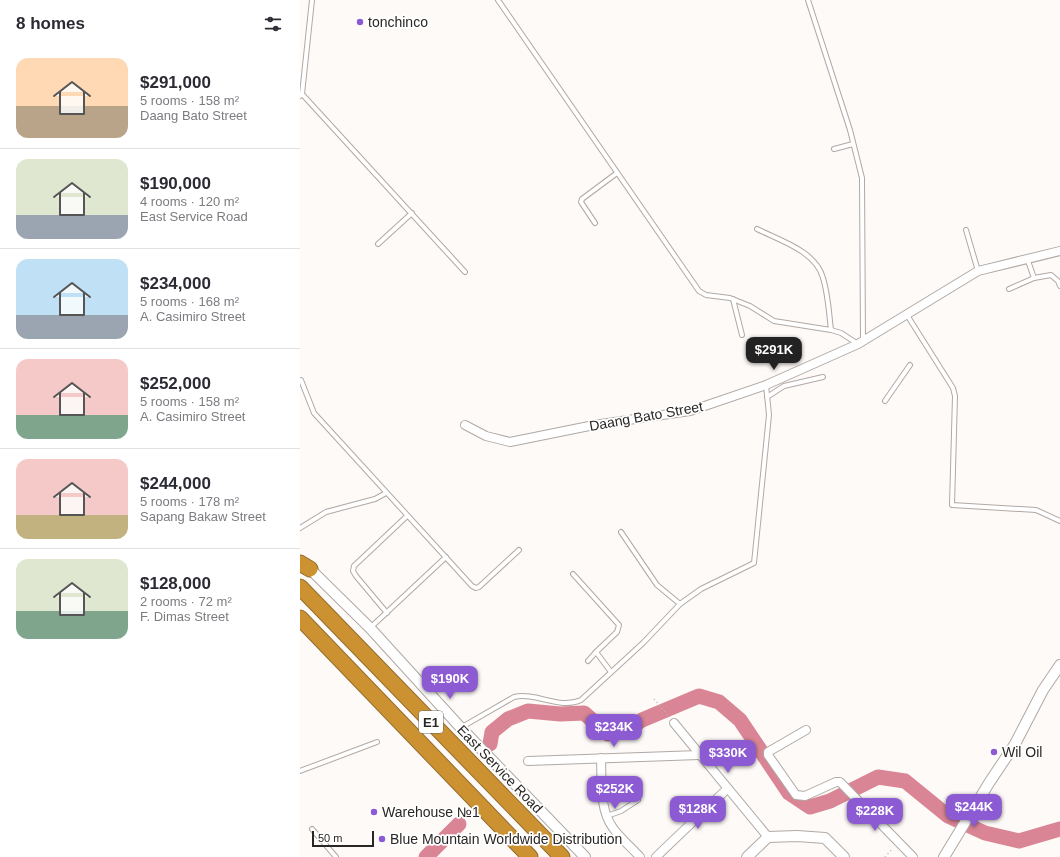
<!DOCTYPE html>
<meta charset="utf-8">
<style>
:root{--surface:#fff;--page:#f7f7f7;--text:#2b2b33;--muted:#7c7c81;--line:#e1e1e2;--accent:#8c5ad2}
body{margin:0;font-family:Arial,sans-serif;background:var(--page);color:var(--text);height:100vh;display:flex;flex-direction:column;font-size:15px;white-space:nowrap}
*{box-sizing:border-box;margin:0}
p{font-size:13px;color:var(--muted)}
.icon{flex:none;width:22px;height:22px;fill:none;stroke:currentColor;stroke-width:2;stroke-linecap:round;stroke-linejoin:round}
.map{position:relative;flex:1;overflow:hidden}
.sheet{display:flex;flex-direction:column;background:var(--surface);width:300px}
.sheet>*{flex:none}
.scale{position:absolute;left:12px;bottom:10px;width:62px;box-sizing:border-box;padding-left:4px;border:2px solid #292725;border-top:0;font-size:11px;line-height:14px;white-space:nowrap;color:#292725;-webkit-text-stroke:3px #fff;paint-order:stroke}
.price{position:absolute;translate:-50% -34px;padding:0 9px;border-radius:8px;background:var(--accent);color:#fff;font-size:13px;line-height:26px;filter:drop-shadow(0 1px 2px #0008)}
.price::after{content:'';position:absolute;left:50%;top:24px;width:12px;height:9px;margin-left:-6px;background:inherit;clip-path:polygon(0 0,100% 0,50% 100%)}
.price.current{background:#222;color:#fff}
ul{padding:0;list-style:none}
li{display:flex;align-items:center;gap:12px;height:100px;padding:0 16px}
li+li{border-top:1px solid var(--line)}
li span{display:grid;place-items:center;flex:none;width:112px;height:80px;border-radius:12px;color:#555}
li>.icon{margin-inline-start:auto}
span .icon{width:48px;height:48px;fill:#fffc;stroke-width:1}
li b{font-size:17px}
h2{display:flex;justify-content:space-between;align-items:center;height:48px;padding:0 16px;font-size:17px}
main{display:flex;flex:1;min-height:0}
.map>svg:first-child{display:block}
</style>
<main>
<section class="sheet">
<h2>8 homes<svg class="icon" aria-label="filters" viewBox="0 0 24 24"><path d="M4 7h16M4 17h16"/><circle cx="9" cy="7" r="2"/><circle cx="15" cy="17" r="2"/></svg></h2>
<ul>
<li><span style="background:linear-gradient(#ffd9b3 60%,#b9a48a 0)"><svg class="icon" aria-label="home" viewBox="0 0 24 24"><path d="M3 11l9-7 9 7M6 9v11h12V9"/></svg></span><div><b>$291,000</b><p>5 rooms · 158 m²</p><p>Daang Bato Street</p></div></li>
<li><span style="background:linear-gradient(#dfe7d0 70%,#9aa5b1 0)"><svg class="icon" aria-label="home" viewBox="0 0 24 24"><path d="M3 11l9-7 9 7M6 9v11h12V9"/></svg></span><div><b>$190,000</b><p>4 rooms · 120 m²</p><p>East Service Road</p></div></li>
<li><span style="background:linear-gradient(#bfe0f5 70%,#9aa5b1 0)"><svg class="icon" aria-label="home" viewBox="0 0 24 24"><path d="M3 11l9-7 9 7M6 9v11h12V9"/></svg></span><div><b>$234,000</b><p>5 rooms · 168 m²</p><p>A. Casimiro Street</p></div></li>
<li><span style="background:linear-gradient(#f6c9c9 70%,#7fa58c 0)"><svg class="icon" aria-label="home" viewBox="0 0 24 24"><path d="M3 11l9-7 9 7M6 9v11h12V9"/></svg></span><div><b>$252,000</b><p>5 rooms · 158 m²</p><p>A. Casimiro Street</p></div></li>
<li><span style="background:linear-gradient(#f6c9c9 70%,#c2b280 0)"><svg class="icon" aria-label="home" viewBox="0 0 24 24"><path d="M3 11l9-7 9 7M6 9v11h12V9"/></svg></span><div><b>$244,000</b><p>5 rooms · 178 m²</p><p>Sapang Bakaw Street</p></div></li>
<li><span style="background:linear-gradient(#dfe7d0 65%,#7fa58c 0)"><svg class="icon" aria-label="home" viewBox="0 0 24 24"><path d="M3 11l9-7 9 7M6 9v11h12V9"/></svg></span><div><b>$128,000</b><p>2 rooms · 72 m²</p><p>F. Dimas Street</p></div></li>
</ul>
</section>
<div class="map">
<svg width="760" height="857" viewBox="0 0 760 857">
<rect width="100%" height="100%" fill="#fefaf7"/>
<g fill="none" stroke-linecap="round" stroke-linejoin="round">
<g stroke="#d98595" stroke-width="15">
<polyline points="190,744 192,732 208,719 228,711 260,714 284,713 308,734 328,730 342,720 399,696 419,702 440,720 489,793 510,807 530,801 578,777 605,781 648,816 685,833 719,841 760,829"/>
<polyline points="126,857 159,824"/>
</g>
<g stroke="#b0a9a5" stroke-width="6">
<g id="service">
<polyline points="198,0 399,291 406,295 430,298 450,306 474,321 531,330 541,333 558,344"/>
<polyline points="508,0 550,130 562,178 563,341"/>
<polyline points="2,94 165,272"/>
<polyline points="0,96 2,94 12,0"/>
<polyline points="534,149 553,144"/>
<polyline points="295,223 281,202 282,199 317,173"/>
<path d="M457,229c22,11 59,22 66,49 5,16 6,35 8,52"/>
<polyline points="666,230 678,271"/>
<polyline points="78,244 112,213"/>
<polyline points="734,278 751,275 758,281 760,286"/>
<polyline points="709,289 734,278 727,258"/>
<polyline points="433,299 442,335"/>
<polyline points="607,315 653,388 655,396 652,505 736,510 760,521"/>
<polyline points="1,380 14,413 172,586 176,588 179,587 219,550"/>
<polyline points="467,397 484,386 523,377"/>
<polyline points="585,401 610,365"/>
<polyline points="0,528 26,512 75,499 86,493"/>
<polyline points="321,532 357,585 380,604"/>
<polyline points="273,574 319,625 317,632 296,652"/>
<polyline points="87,613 56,576 53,571 54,566 107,516"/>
<polyline points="70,628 146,557"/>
<polyline points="288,661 296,652 311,672"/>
<path d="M162,727l52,-30c23,-5 45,13 67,3l62,-57 37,-39 21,-15 53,-26 15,-148 -3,-30"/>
<polyline points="0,771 77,742"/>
<polyline points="307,816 321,811 338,800"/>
<polyline points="12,829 36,857"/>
</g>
</g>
<g stroke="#b0a9a5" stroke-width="10">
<g id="minor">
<polyline points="165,425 186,436 210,442 294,425 390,411 466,385 558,344 678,271 760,251"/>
<polyline points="374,723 468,837"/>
<polyline points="506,730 468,752 468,755 496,795 505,796 536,782 540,782 613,857"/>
<path d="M301,758c1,22 -2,51 12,70 7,10 18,19 27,29"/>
<polyline points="228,761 399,755"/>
<polyline points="356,857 427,789"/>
</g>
</g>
<g stroke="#b0a9a5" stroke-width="12">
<g id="tertiary">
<polyline points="6,565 70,628 161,728 285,857"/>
<polyline points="447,857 468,837 497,836 525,838 544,857"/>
<polyline points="644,857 689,783 715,744 743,690 760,665"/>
</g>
</g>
<g stroke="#936d2d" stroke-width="17">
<g id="motorway">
<polyline points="0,563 10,569"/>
<polyline points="0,587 262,857"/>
<polyline points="0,618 230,857"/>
</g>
</g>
<g stroke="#bbb8b5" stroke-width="1.5" stroke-dasharray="1 3" stroke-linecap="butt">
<polyline points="354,699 369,717"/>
<polyline points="585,857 593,848"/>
</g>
<use href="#service" stroke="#fff" stroke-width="4"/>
<use href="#minor" stroke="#fff" stroke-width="8"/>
<use href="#tertiary" stroke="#fff" stroke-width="10"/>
<use href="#motorway" stroke="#cc9232" stroke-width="15"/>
</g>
<g fill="#8c5ad2" stroke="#fff" stroke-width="1.5">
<circle cx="60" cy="22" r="4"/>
<circle cx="694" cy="752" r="4"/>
<circle cx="74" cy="812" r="4"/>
<circle cx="82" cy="839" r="4"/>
</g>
<g text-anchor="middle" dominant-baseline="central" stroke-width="3.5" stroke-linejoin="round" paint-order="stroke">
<rect fill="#fff" stroke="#696866" stroke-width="1" x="119" y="711" width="24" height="22" rx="3"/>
<g font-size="13" font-weight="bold" fill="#292725">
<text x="131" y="722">E1</text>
</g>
<g font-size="14" fill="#292725" stroke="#fff" text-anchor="start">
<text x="68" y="22">tonchinco</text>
<text x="702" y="752">Wil Oil</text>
<text x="82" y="812">Warehouse №1</text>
<text x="90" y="839">Blue Mountain Worldwide Distribution</text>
</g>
<g font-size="14" fill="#292725" stroke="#fff">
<text transform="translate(346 416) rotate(-10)">Daang Bato Street</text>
<text transform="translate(200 769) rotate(46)">East Service Road</text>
</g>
</g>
</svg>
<div class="scale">50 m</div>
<b class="price current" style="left:474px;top:371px">$291K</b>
<b class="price" style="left:150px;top:700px">$190K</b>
<b class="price" style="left:314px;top:748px">$234K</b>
<b class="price" style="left:428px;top:774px">$330K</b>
<b class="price" style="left:315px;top:810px">$252K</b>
<b class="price" style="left:674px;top:828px">$244K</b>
<b class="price" style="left:398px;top:830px">$128K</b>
<b class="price" style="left:575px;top:832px">$228K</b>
</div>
</main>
